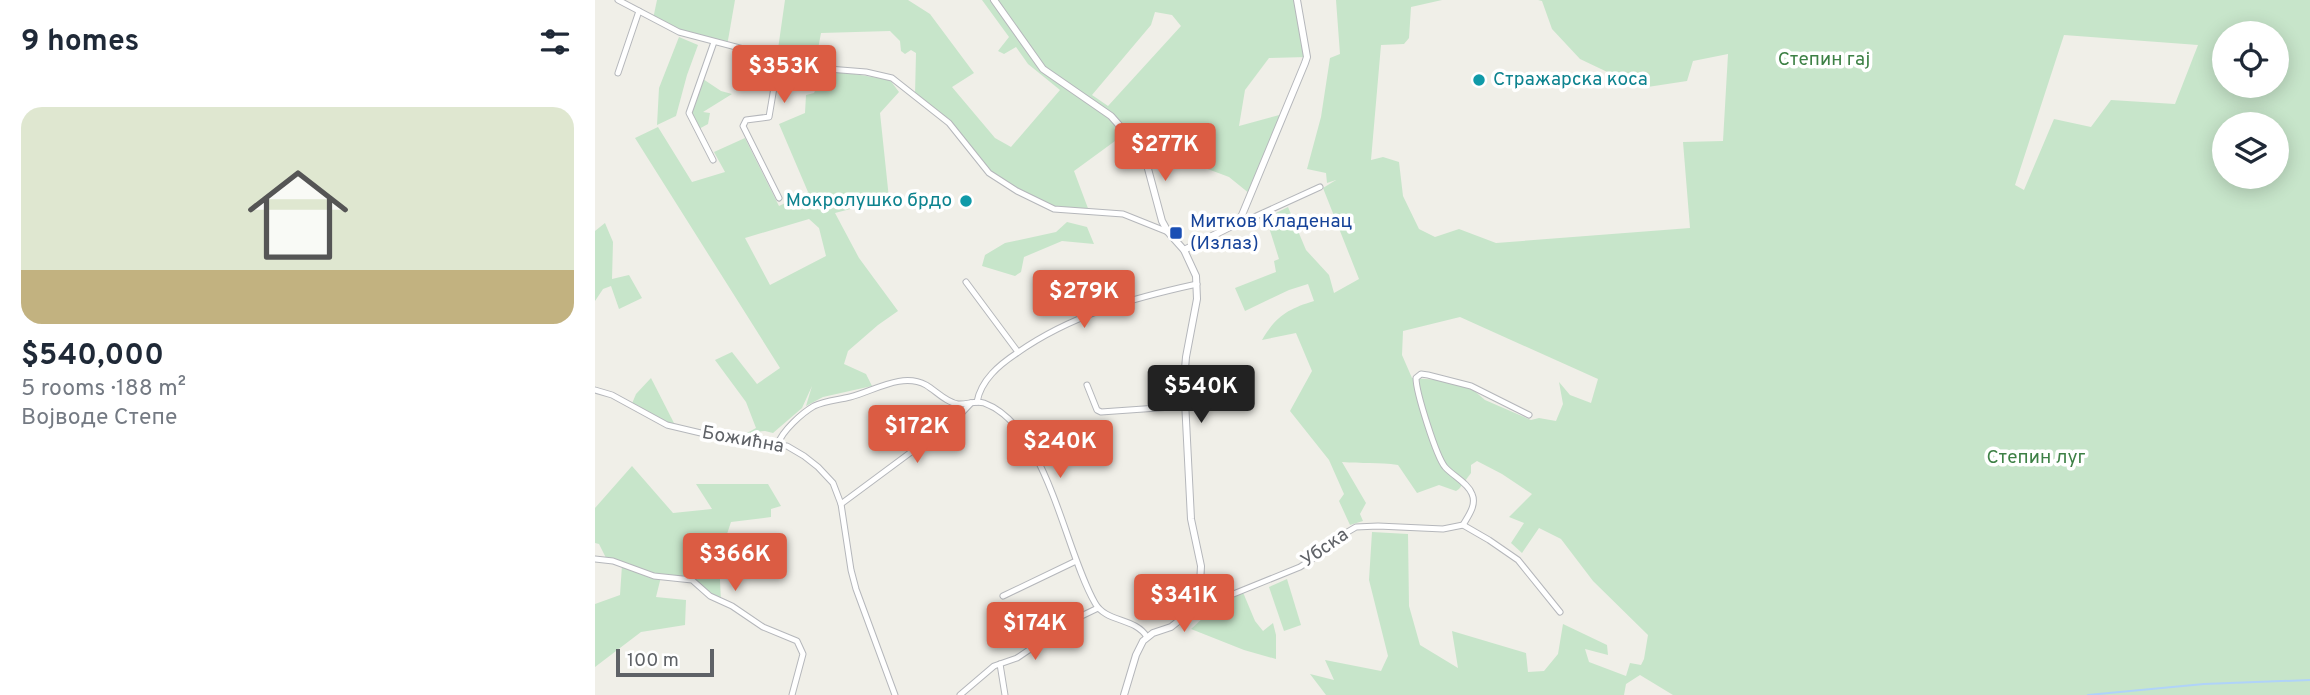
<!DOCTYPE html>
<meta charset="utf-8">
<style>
:root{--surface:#fff;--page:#f6f6f7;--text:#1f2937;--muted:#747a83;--accent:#db5c43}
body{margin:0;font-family:Overpass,sans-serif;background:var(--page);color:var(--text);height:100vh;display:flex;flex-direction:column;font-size:26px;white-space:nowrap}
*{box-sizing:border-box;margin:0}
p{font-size:23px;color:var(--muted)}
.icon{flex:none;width:38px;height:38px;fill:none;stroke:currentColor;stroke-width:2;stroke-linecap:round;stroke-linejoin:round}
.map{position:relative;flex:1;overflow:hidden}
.sheet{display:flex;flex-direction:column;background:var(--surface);width:595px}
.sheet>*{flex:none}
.controls{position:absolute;left:1617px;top:21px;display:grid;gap:14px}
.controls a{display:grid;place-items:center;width:77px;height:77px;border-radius:50%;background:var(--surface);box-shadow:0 4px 18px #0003;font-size:35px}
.scale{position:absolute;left:21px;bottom:18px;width:98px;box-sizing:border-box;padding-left:7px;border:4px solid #5f6267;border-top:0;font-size:19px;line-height:24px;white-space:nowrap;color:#5f6267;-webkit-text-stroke:5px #fff;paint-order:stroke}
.price{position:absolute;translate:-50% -60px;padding:0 16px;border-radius:7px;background:var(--accent);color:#fff;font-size:23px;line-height:46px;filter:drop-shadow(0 2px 4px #0008)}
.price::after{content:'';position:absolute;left:50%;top:42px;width:21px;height:16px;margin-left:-10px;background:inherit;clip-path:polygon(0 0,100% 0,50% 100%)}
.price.on{background:#222;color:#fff}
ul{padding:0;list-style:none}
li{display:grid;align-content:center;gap:14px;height:371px;padding:0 21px}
li span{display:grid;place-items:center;height:217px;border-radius:21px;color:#555}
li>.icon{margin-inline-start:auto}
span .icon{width:126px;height:126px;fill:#fffc;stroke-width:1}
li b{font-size:30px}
h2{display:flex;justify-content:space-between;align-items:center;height:84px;padding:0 21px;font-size:30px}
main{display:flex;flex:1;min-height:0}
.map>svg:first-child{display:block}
</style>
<main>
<section class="sheet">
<h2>9 homes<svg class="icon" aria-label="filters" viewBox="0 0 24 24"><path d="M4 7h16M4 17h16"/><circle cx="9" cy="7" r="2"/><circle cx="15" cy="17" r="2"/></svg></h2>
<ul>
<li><span style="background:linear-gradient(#dfe7d0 75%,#c2b280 0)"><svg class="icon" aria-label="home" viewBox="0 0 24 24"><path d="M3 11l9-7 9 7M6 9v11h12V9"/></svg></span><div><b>$540,000</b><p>5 rooms · 188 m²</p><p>Војводе Степе</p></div></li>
</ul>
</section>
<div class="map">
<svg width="1715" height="695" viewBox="0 0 1715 695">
<rect width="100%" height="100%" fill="#f0efe8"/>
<g fill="#c7e5ca" fill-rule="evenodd">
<polygon points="62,0 140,0 132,46 81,31 58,19"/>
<path d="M190,0h123l22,14 44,59 -22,14 43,51 16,9 49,-57 -32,-26 -12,-17 -12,7 -6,-3 11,-14 -27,-37h315l10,57 -38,1 -24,32 -6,36 44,-12 -33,80 -21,-17 -40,-15 -42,3 -21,-32 -52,38 15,40 -33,-3 -68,-32 -16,-20 -23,-37 -34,-24 1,-42 -5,-3 -6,4 -4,-3 -1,-10 -10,-10 -69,2 -6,32 -38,-9zM560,12l17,3 9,11 -73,80 -16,-11 59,-70z"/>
<path d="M741,0h106l-31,7 -2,31 -5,6 -23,1 -10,115 12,-3 16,5 4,34 16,33 16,8 24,-8 37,14 194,-15 -7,-86 40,-1 5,-87 -35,7 -6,20 -46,7 -61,-29 -28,-30 -10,-28 -4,-1h772v695h-637l-33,-20 -14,9 -2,11h-298l-16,-21 24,6 -9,-20 56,11 7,-15 -19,-76 3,-48 36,2 1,72 11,39 38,23 -6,-37 74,22 2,19 16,-1 14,-17 5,-30 44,21 1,10 -23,-6 4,13 37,14 4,-13 11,2 3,-6 4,-24 -55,-54 -32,-42 -22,-11 -17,25 -11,-10 13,-20 -15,-6 23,-23 -30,-20 -25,-13 -6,4v8l-12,16 -3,2 -17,-6 -22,8 -19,-28c-19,-3 -37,-1 -56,-3l24,41 -6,11 3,7 -13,4 -11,-24 5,-7 -15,-34 -39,-49 22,-40 -16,-38 -34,7c14,-24 26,-31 52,-39l-6,-17 -19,6 -44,21 -10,-23 41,-16 -2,-11 5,-2 -13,-41 22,-11 18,43 23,25 5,18 25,-14 -36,-91 13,-8 -9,3 -1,-10 -19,-4 14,-52 9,-59 10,-4zM1629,33h53v53h-53zM1469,35l134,10 -23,59 -64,-4 -20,27 -37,-8 -30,71 -9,-5zM1629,124h53v53h-53zM865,317l138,62 -7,24 -21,-8 -11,-13 4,22 -7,17 -17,-3 -8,2 -46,-20 -14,-12 -32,-8 -27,-2 -10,-23 1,-24z"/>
<polygon points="84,37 103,45 92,75 81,116 62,125 64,88"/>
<path d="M230,69l65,11 9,12 -19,21 10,95 -32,-1 -23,6 24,45 39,53 -20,14 -30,26 -4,13 22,10 6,12 -49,11 -17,9 6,-20 -10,22 -29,25 -8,-2 -18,2 9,-5 -10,-26 -31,-42 17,-8 25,32 23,-16 -145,-230 23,-11 34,55 33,-10 -11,-20 31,-14 34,68 29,-14 -29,-68 26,-11 1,-18 8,-2zM214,219l10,9 7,28 -56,29 -25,-47z"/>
<polygon points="108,79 126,91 137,94 108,112 115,113 113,124 102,130 94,115"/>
<polygon points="472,222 492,227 499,244 467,241 429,257 426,272 420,276 387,266 390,255 410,243 461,232"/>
<polygon points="10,223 18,242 17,279 34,275 47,298 24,309 16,286 8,289 0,301 0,231"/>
<polygon points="56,378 81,427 36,406 41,394"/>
<polygon points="37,466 78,513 117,509 101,484 173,484 186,506 176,509 176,517 136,522 124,558 126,602 101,582 66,577 61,597 91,600 90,625 46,632 0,667 0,604 25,595 27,565 12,560 4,544 0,543 0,508"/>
<polygon points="692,579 706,625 689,631 674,587"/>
<polygon points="647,590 660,621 668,631 678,623 681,635 681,659 649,650 596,629 609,617 608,605"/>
</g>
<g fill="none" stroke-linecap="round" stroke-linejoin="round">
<polyline stroke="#b0d3f8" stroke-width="2" points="1493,695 1609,684 1715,680"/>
<g stroke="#b5b7bb" stroke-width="7">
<g id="minor">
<polyline points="23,0 84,32 221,68 271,72 297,78 354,123 394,173 422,191 459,209 528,214 573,232"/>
<polyline points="184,58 174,117 151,120 148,126 184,198"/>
<polyline points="23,73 44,11"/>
<polyline points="118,160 94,113 119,42"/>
<polyline points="645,220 657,218 725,187"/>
<polyline points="371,282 423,352"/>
<polyline points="492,385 502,410 506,412 591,406"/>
<polyline points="0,390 17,395 72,425 148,443 192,446 209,456 223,467 238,483 246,504 256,570 261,589 300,695"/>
<path d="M382,402c4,-22 22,-37 40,-49 54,-38 116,-55 180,-69"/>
<path d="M183,444c4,-13 24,-31 36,-38 11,-5 24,-6 36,-9 24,-6 52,-25 76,-12 10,6 21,18 32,19 9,1 17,-4 26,-1 63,23 80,146 111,200 11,20 40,14 52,34"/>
<polyline points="246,504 362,418 376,403"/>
<path d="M868,525c5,-9 14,-20 9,-31 -4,-11 -19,-18 -27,-27 -9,-11 -29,-75 -29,-89l5,-4 7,1 43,11 58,29"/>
<polyline points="0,559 18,561 59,576 97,580 115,596 137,606 168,627 202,641 208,654 197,695"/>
<polyline points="408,596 481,561"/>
<polyline points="598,602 608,605 626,599 705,567 725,554 744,537 761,527 783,526 848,529 868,525 894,540 923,560 965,612"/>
<polyline points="405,664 410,695"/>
<polyline points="365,695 399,666 422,658 478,620 503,608"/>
</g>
</g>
<g stroke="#b5b7bb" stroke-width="8">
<g id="tertiary">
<polyline points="399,0 448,69 516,116 531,133 552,165 567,221 573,232 589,250 601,276 602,299 591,357 589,381 596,519 606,566 605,584 597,605 586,619 576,627 558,633 548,641 541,655 529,695"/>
<polyline points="589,250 641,224 647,215 710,63 712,57 702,0"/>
</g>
</g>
<use href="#minor" stroke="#fff" stroke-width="5"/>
<use href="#tertiary" stroke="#fff" stroke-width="6"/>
</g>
<g fill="#0f9aa8" stroke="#fff" stroke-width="2.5">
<circle cx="884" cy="80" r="7"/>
<circle cx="371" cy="201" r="7"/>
</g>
<rect fill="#1a4fb4" stroke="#fff" stroke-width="2.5" x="574" y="226" width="14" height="14" rx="3.5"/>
<g text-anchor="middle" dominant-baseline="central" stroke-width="7" stroke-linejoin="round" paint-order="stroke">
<g font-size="19" fill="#3d8045" stroke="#fff">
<text x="1229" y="60">Степин гај</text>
<text x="1441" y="458">Степин луг</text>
</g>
<g font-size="19" fill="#0d838f" stroke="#fff" text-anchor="start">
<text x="898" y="80">Стражарска коса</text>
<text x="357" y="201" text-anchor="end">Мокролушко брдо</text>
</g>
<g font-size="19" fill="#164399" stroke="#fff" text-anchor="start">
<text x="595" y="222">Митков Кладенац<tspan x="595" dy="22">(Излаз)</tspan></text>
</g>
<g font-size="19" fill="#5f6267" stroke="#fff">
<text transform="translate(148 440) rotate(10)">Божићна</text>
<text transform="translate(730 548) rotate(-35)">Убска</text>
</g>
</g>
</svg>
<div class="controls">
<a><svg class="icon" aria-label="locate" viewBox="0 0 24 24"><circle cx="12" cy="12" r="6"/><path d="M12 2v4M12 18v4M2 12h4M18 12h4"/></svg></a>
<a><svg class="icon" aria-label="layers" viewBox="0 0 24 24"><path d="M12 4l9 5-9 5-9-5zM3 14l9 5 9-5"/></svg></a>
</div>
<div class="scale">100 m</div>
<b class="price" style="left:189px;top:105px">$353K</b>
<b class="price" style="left:570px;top:183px">$277K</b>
<b class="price" style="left:489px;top:330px">$279K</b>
<b class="price on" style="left:606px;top:425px">$540K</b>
<b class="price" style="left:322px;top:465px">$172K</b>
<b class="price" style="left:465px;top:480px">$240K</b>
<b class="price" style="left:140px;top:593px">$366K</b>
<b class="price" style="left:589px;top:634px">$341K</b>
<b class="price" style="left:440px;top:662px">$174K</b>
</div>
</main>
